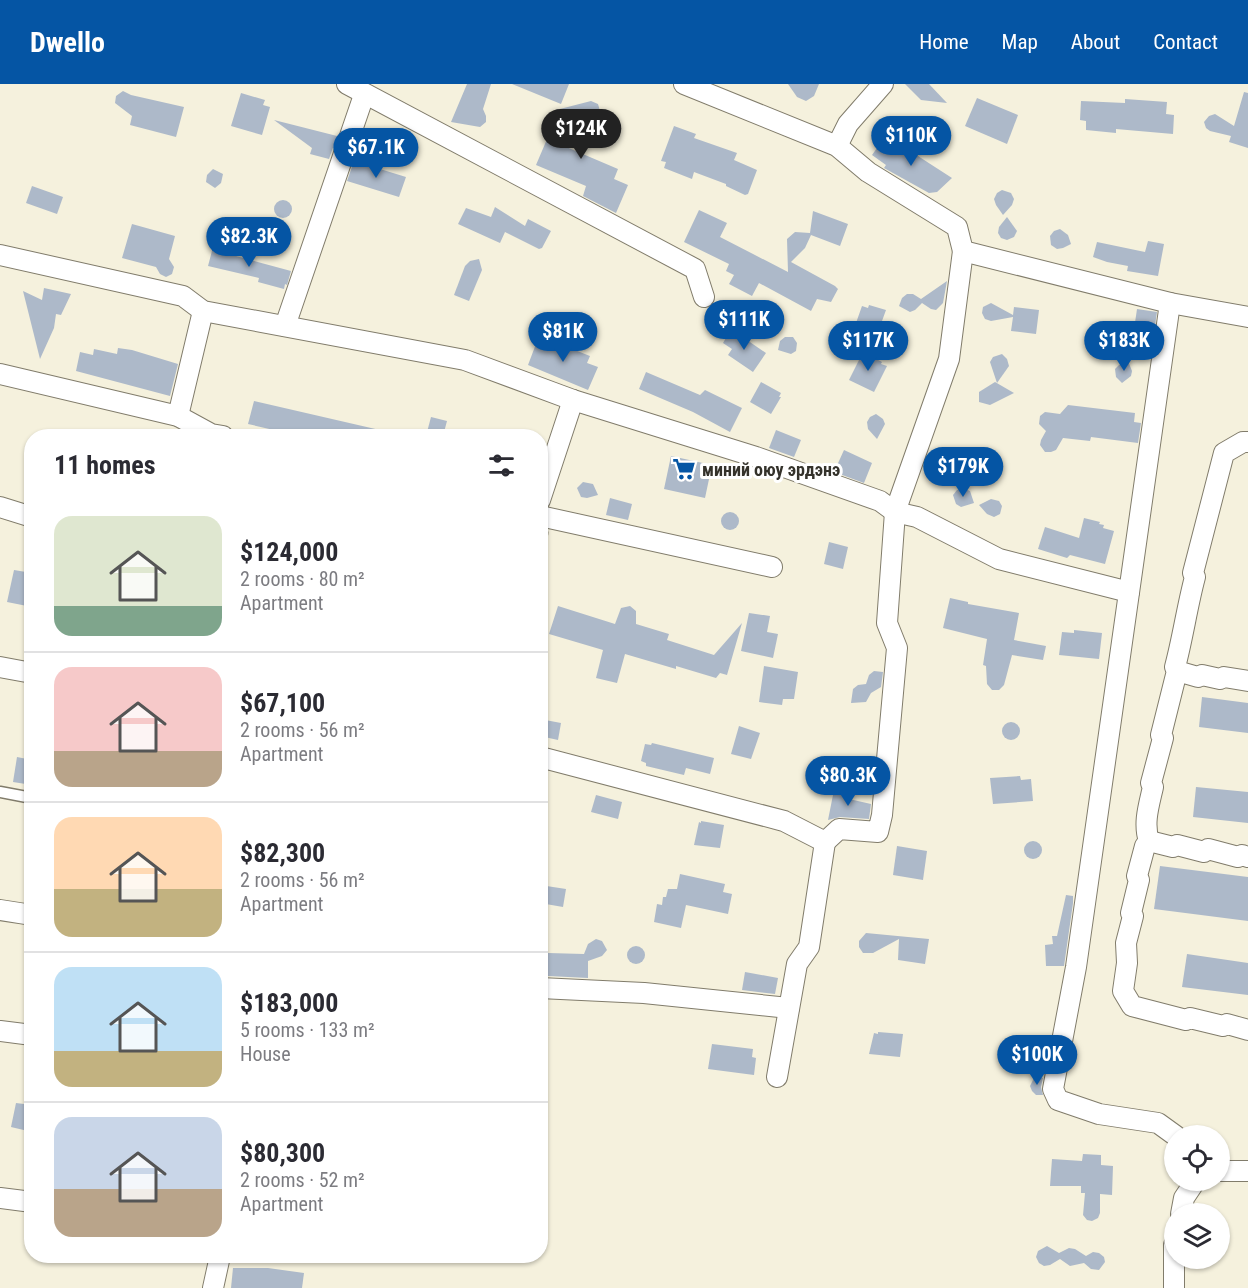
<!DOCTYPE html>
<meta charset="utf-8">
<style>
:root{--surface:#fff;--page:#f7f7f7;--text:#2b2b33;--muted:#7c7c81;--line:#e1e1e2;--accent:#0555a4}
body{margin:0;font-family:"Roboto Condensed",sans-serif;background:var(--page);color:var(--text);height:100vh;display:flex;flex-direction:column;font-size:22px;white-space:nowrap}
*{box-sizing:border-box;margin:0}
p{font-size:20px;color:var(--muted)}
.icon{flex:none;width:33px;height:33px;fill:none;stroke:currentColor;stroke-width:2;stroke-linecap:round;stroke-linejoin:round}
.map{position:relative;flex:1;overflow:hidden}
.drawer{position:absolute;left:24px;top:345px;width:524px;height:834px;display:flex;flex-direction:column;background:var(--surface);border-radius:24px;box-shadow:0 2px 4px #0004}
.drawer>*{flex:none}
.fabs{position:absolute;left:1164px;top:1041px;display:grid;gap:12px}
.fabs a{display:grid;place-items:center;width:66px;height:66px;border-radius:50%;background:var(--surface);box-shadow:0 2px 4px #0004;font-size:30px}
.price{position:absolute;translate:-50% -51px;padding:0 14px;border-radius:21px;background:var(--accent);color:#fff;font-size:20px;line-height:39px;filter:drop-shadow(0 2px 3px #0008)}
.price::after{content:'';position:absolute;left:50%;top:36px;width:18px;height:14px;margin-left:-9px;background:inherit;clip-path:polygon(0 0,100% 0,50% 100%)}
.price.active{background:#222;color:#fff}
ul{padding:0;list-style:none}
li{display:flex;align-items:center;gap:18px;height:150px;padding:0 30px}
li+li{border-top:2px solid var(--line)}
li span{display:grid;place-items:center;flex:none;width:168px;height:120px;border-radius:18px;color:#555}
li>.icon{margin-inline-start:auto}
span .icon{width:72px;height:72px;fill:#fffc;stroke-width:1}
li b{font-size:26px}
h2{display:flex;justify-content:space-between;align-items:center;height:72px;padding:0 30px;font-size:26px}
header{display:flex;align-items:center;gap:36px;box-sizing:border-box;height:84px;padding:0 30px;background:var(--accent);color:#fff}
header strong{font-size:28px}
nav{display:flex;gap:33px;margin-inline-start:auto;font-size:21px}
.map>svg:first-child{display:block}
</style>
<header>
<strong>Dwello</strong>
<nav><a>Home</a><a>Map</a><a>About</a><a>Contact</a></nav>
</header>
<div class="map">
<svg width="1248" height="1204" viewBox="0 0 1248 1204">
<rect width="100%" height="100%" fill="#f5f1dd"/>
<g fill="#adb9c9">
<polygon points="467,0 491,0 483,25 486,32 486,38 480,43 451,38"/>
<polygon points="512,0 569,0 561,20"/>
<polygon points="788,0 819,0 814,12 806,17 797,13"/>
<polygon points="905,0 929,0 947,19 921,16"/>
<polygon points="123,7 131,11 184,23 176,53 130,41 132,32 115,19 116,12"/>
<polygon points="1244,8 1248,9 1248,64 1229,58 1231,52 1210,47 1206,44 1204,38 1209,32 1215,30 1234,42"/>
<polygon points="241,9 265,16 263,21 270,23 262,51 231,42"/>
<polygon points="977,14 1018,31 1007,60 965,42"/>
<polygon points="1125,15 1167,18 1166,30 1174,31 1173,50 1116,45 1116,49 1086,46 1086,37 1080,36 1081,17 1125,19"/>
<polygon points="591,17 598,20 600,27 593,34 577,31 564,62 618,85 614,95 628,101 616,129 583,112 586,102 536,81 559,27 556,26"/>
<polygon points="274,36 337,52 329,75 310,70 312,64"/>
<polygon points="674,42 696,50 694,54 737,69 734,76 757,86 748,110 745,111 726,102 726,100 694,88 692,95 664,84 666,78 661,77"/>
<polygon points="894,55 921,74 952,94 937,108 929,109 884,84 886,81 872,71 882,57 888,61"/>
<polygon points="354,77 406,93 399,113 347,97"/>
<polygon points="213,85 223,90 221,99 215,104 206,98 207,91"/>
<polygon points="32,102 63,113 57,130 26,119"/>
<polygon points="1002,106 1011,109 1014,115 1012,121 1003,131 996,121 994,115 997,109"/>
<circle cx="283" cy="125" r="9"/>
<polygon points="495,123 525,142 528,135 551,147 542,164 539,165 505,148 500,159 458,140 466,124 491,133"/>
<polygon points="699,126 727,139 720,153 788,188 787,155 795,148 810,149 813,127 848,140 840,162 811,151 805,164 791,178 835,202 838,205 831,218 817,215 811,227 759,199 752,212 729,200 734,191 726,187 729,180 684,158"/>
<polygon points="1007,133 1017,147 1014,153 1007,156 1001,154 998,149 999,143"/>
<polygon points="132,140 175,152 169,175 174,183 172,190 166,193 160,190 156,183 122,174"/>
<polygon points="1060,145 1068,151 1071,160 1063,164 1057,165 1051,161 1050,152 1054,147"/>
<polygon points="1148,157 1164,160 1158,192 1127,187 1128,182 1107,178 1093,173 1097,158 1145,168"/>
<polygon points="213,163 237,168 236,172 291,187 287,201 285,200 284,205 258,198 259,194 208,182"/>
<polygon points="479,175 482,186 469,217 454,211 465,182 470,177"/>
<polygon points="947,197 943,219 936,226 931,225 922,219 915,226 910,228 899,222 902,214 907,210 913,210 921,215"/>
<polygon points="44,204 71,210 61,231 56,230 54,244 40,275 23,207 42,216"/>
<polygon points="991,219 1013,231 1014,223 1039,226 1036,250 1011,247 1013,233 991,237 985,235 982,229 983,223"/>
<polygon points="869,221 886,226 878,248 857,241 856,239 862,222 868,224"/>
<polygon points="1137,225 1157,228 1152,262 1132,259"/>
<polygon points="731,245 766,269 753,288 728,271 732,265 723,259"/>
<polygon points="539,252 590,272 587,279 598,283 588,306 528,281"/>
<polygon points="785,253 793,253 797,259 796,267 791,270 778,266 780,257"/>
<polygon points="118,264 132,266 178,280 170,312 76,287 80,268 93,271 94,265 117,270"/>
<polygon points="863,268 882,278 881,280 887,282 874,308 849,296"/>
<polygon points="1002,270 1007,275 1009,282 997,299 990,278 993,273"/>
<polygon points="1128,277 1132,287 1131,292 1122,299 1116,293 1115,285 1119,281"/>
<polygon points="646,288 700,311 705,306 742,324 730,348 693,328 639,305"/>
<polygon points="761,298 781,309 779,313 781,313 771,330 750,318"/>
<polygon points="995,298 1014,309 990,321 979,318 979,308"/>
<polygon points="254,317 384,347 384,352 300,352 248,340"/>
<polygon points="1068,321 1135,329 1134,338 1141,339 1138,359 1091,353 1090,357 1063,354 1056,366 1051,368 1045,368 1040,361 1041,356 1046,347 1039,340 1040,332 1045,328 1060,330"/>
<polygon points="876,330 883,335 885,340 877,355 868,345 867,338 870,333"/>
<polygon points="431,333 447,337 443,352 426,352"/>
<polygon points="776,346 801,356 794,373 769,364"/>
<polygon points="844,366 872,379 864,399 834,388"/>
<polygon points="671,372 712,381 705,414 664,405"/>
<polygon points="583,398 593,400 598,411 587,414 581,413 577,404"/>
<polygon points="963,404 970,407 974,419 961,423 956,420 953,411 957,406"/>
<polygon points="610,414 632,420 628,436 606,431"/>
<polygon points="991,415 999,417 1002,422 1000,430 994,433 987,430 979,421"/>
<circle cx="730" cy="437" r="9"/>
<polygon points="1084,434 1100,438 1099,440 1104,441 1103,444 1114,447 1105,480 1070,471 1067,474 1038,465 1045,443 1079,454"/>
<polygon points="829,458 848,463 843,485 824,480"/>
<polygon points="14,486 32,489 32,523 7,518"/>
<polygon points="950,514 968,518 968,520 1019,529 1014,556 1046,562 1043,576 1012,571 1004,601 999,606 992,606 987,600 986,582 983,581 987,555 943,544"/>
<polygon points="558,522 615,540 621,524 630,522 636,527 636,540 669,550 667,556 714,571 742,539 727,591 720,589 716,594 676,582 676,585 625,570 617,599 596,594 603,566 549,550"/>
<polygon points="749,529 770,532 767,548 778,550 773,574 741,567"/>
<polygon points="1074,546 1102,549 1099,575 1059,571 1062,548 1074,549"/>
<polygon points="764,582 798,588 794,615 783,615 782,621 759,618"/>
<polygon points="874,587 883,588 881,603 871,609 866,618 851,619 853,605 858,601 866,600 869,591"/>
<polygon points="1202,613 1248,619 1248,649 1199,643"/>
<polygon points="540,635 561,639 558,656 540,652"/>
<circle cx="1011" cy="647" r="9"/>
<polygon points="739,642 760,649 751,675 731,670"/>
<polygon points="652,659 714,674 710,690 686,684 684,691 646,682 646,679 641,677 645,660 651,661"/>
<polygon points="17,673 32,676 32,701 13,698"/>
<polygon points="1020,692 1021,696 1031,695 1033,717 993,720 990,694"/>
<polygon points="1196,703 1248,708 1248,739 1193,733"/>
<polygon points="834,706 850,709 849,715 871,720 869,735 840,733 828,736"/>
<polygon points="596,711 622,718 618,735 591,728"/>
<polygon points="701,737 724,741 720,764 694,761 699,738 701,739"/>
<circle cx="1033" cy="766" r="9"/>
<polygon points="897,762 927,767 923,796 893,791"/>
<polygon points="1160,782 1248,793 1248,837 1154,825"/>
<polygon points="680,790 725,800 723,808 732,810 728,830 686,821 681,844 654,838 657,820 662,821 663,813 666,813 668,805 677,805"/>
<polygon points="540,801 566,805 563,823 540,819"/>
<polygon points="1066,811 1073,812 1073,819 1064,882 1046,882 1045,861 1053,860 1052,852 1057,852"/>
<polygon points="866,849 929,855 925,880 898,876 899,855 873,869 863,869 859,863 859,857"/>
<polygon points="596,855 602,857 607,866 602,872 588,877 588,894 548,892 548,869 584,870 588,860"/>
<circle cx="636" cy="871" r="9"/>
<polygon points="1187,870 1248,879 1248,911 1182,903"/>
<polygon points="745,888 778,894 775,910 742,906"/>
<polygon points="878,948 903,950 900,973 869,970 874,949 878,950"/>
<polygon points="712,960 753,965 752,973 756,974 754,991 708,985"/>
<polygon points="1040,993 1043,994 1041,1003 1043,1011 1036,1011 1032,1007 1030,1002 1034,994"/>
<polygon points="16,1019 32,1021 32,1048 11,1043"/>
<polygon points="1083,1070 1101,1071 1101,1081 1113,1082 1112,1111 1100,1110 1100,1129 1098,1134 1092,1137 1087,1136 1083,1131 1085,1109 1081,1109 1081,1102 1050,1102 1052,1075 1082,1077"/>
<polygon points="1047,1162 1059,1169 1069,1164 1075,1165 1086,1172 1093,1168 1099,1169 1104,1173 1105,1178 1099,1186 1091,1185 1084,1179 1070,1182 1060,1175 1050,1181 1044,1182 1039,1179 1036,1173 1038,1167"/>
<polygon points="233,1184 268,1184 304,1189 302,1204 231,1204"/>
</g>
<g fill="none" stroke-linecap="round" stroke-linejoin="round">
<g stroke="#817c6b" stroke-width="13">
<g id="lane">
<polyline points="540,444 542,449 540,457"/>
<polyline points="0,708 32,714"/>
</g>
</g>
<g stroke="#817c6b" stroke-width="22">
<g id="street">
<polyline points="347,0 695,185 704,213"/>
<polyline points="684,0 837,62 868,88 957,143 963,167 1170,219 1248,233"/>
<polyline points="837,62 848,40 883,0"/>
<polyline points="0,171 183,212 203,227 465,276 573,316 756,373 880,417 895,428 917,433 999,475 1129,508"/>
<polyline points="1170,219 1076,883 1053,1005 1058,1016 1099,1030 1158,1039 1176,1052"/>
<polyline points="285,242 364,11"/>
<polyline points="0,290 178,332 211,350 223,352"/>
<polyline points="178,332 203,227"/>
<polyline points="540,416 573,316"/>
<polyline points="0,423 32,433"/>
<polyline points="540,432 772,483"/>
<polyline points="0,583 32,589"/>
<polyline points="1177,587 1198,593 1202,591 1220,595 1224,593 1248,597"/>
<polyline points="540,673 784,737 825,758 839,745 878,748 882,731 897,564 887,539 895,428 949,275 963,167"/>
<path d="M1149,757c-6,-18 0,-36 4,-54l-2,-4 12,-45 -2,-3 16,-64 -2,-4c8,-30 12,-60 20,-90l-2,-4 31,-120 19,-11h5"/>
<polyline points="1149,757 1145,762 1137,792 1139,796 1131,829 1133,832 1126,859 1127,879 1123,907 1132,922 1186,936 1190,934 1223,942 1227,940 1248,946"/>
<polyline points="1149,757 1173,763 1177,761 1204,768 1208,765 1238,773 1242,771 1248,773"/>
<polyline points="0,826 32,831"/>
<polyline points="540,904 644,909 789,924"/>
<polyline points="0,947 32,951"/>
<polyline points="777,993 797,880 809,863 825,758"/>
<polyline points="1220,1087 1248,1087"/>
<polyline points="0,1114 32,1118"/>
<polyline points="1181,1130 1184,1114 1196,1096"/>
<polyline points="213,1204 220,1172"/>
<polyline points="1174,1204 1174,1161"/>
</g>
</g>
<use href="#lane" stroke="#fff" stroke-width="10"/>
<use href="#street" stroke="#fff" stroke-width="20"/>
</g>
<defs>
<g id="supermarket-bare" transform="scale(1.8)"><path d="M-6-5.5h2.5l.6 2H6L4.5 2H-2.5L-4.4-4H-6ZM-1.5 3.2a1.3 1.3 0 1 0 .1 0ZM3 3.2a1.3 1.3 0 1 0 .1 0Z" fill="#0555a4" stroke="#fff" stroke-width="2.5" paint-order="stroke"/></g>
</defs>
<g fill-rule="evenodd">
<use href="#supermarket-bare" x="684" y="385"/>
</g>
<g text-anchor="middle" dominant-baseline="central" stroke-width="6" stroke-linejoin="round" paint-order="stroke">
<g font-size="18" font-weight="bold" fill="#34322b" stroke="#fff" text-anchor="start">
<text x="702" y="385">миний оюу эрдэнэ</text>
</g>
</g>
</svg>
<div class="fabs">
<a><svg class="icon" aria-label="locate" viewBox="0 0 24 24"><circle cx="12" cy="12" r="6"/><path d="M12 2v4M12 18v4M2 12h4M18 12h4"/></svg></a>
<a><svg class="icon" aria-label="layers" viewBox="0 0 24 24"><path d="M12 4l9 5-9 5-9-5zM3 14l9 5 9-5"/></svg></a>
</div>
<b class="price active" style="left:581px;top:76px">$124K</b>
<b class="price" style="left:911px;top:83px">$110K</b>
<b class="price" style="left:376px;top:95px">$67.1K</b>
<b class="price" style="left:249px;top:184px">$82.3K</b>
<b class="price" style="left:744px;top:267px">$111K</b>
<b class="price" style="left:563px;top:279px">$81K</b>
<b class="price" style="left:868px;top:288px">$117K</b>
<b class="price" style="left:1124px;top:288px">$183K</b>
<b class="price" style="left:963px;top:414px">$179K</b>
<b class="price" style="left:848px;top:723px">$80.3K</b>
<b class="price" style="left:1037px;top:1002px">$100K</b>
<section class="drawer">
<h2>11 homes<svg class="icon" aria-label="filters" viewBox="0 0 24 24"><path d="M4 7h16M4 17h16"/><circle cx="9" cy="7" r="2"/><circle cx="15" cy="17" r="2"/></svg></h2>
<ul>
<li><span style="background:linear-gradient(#dfe7d0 75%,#7fa58c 0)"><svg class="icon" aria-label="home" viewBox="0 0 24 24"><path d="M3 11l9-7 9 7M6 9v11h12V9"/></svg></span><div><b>$124,000</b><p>2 rooms · 80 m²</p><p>Apartment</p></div></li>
<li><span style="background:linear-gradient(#f6c9c9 70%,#b9a48a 0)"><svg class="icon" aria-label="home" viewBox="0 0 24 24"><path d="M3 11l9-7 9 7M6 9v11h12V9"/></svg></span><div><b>$67,100</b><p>2 rooms · 56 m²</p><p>Apartment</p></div></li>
<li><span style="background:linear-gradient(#ffd9b3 60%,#c2b280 0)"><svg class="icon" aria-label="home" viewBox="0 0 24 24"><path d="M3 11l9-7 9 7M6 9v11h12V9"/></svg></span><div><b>$82,300</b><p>2 rooms · 56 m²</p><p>Apartment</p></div></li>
<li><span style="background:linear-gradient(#bfe0f5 70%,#c2b280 0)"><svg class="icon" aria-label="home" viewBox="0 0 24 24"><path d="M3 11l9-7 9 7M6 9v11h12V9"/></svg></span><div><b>$183,000</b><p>5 rooms · 133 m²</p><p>House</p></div></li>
<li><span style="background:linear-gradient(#c9d6e8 60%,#b9a48a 0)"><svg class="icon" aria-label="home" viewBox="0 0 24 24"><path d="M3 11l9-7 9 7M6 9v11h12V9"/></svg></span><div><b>$80,300</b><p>2 rooms · 52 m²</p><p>Apartment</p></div></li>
</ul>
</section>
</div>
